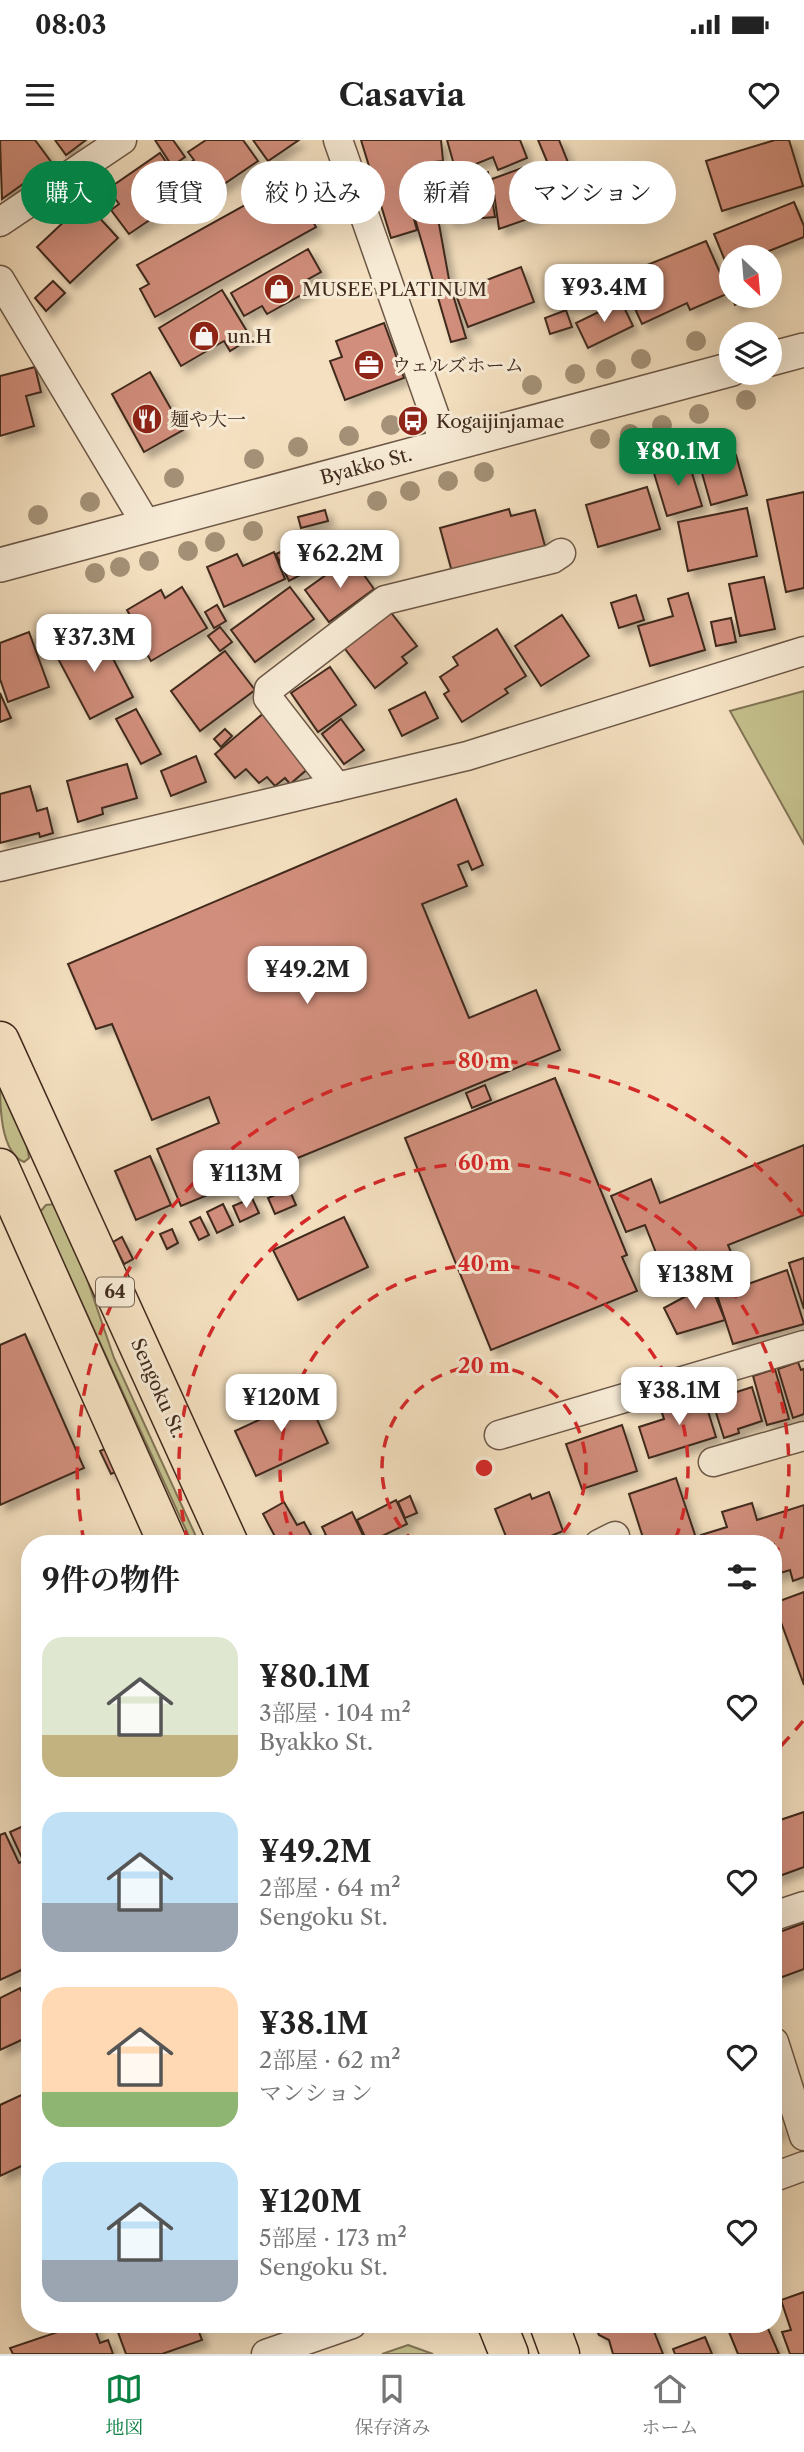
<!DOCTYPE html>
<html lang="ja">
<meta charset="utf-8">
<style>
:root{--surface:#fff;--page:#f6f6f6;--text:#222;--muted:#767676;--line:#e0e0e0;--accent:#0b8043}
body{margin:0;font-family:"Libre Caslon Text","Noto Serif JP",serif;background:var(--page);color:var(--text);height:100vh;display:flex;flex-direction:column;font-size:26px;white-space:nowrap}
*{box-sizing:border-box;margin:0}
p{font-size:23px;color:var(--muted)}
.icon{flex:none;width:38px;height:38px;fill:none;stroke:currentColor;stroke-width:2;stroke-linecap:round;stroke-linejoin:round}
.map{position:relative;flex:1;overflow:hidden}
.side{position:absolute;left:21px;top:1395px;width:761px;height:798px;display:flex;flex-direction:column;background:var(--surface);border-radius:28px;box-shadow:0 7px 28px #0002}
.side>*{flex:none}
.banner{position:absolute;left:21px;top:21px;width:763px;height:63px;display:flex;gap:14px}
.needle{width:46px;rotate:154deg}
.controls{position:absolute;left:719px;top:105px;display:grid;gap:14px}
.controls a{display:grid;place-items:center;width:63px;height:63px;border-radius:50%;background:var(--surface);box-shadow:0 7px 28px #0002;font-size:35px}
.price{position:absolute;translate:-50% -60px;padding:0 16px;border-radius:14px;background:#fff;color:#222;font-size:23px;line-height:46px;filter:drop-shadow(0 2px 4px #0008)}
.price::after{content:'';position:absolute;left:50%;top:42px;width:21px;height:16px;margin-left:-10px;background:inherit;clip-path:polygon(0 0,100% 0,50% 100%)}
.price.active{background:var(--accent);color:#fff}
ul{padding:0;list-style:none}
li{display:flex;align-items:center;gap:21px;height:175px;padding:0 21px}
li span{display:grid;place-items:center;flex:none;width:196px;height:140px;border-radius:21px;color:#555}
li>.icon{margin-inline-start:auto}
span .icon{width:84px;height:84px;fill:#fffc;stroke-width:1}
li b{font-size:30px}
h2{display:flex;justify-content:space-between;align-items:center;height:84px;padding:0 21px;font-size:30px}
.pill{padding:0 24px;border-radius:32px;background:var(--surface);box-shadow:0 7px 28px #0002;font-size:24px;line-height:63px}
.pill.active{background:var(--accent);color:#fff}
.status{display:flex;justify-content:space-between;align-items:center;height:49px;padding:0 35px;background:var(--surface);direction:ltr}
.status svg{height:19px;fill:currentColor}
header{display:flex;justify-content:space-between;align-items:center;height:91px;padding:0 21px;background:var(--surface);font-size:32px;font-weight:800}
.tab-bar{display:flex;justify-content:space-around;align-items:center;height:98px;border-top:2px solid var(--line);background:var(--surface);font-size:19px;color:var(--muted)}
.tab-bar a{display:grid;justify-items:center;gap:4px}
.tab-bar .active{color:var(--accent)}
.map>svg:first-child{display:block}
</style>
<div class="status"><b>08:03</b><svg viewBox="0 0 49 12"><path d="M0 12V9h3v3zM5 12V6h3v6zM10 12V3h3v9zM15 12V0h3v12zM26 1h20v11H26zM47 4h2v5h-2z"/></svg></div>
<header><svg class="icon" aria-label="menu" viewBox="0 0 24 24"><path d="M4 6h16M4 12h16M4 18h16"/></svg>Casavia<svg class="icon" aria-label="heart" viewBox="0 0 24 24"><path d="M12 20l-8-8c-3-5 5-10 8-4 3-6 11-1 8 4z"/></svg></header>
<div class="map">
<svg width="804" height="2214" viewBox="0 0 804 2214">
<defs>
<filter id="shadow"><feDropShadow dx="6" dy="6" stdDeviation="3.5" flood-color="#0004"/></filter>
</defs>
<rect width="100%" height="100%" fill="#f5e1c1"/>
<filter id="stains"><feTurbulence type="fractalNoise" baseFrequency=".00286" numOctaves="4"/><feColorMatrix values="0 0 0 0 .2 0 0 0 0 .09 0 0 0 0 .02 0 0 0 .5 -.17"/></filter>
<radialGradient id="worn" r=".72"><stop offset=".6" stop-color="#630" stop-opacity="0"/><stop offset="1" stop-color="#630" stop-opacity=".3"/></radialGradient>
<g fill="#c4c08d" stroke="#827556" stroke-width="2">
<polygon points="804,551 804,704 730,571"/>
<path d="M0,943l27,62 2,13 -5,4c-24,-10 -24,-57 -24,-79z"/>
<polygon points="55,1064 73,1098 114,1218 199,1403 192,1403 40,1072 46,1065"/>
<polygon points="408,2205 433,2214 382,2214"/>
</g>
<g fill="#d18e7b" stroke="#402a1e" stroke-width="2" filter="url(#shadow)">
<polygon points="0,0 35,0 52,23 2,59"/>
<polygon points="55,0 86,0 66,15"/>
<polygon points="155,0 173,0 185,17 172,26"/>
<polygon points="206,0 243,0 258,21 202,59 181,29 194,20 188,12"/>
<polygon points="253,0 299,0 268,21"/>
<polygon points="361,0 441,0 443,21 424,23 432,52 408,58 417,90 391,98"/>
<polygon points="447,0 520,0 527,18 498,30 493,17 456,32"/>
<polygon points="538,0 559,0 583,60 499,89 492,39 522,28 524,35 549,26"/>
<polygon points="775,0 789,0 803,46 722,71 706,21"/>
<polygon points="160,13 188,54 129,94 111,70 119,64 108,49"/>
<polygon points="488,32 495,77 446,81 440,38"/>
<polygon points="290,40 316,87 155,177 140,149 149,144 137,125"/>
<polygon points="85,62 118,98 70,143 37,107"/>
<polygon points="794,62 804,86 804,97 754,117 732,117 732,126 728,128 714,94"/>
<polygon points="437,73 450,145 466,198 451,202 415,79"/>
<polygon points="706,101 729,153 690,170 687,163 642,184 620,136"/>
<polygon points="308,109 321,132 305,141 310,150 267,174 262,166 244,176 231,153"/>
<polygon points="521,127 534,162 468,187 455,152"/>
<polygon points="732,129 732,156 754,156 735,165 721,134"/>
<polygon points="53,141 65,153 46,171 35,158"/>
<polygon points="222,150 251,198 230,211 224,201 181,226 159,188"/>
<polygon points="621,161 633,186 588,208 576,183"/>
<polygon points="566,170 572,187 550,194 545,178"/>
<polygon points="384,183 404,238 345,260 330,221 342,217 336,201"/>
<polygon points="35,227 41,252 26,256 34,286 0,296 0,236"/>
<polygon points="150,232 183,290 144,312 112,254"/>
<polygon points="736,315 747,355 711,365 700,326"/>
<polygon points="688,320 702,366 667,376 653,330"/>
<polygon points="647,347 660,389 598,407 586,365"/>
<polygon points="804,352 804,448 786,452 767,360"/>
<polygon points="747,368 757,416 688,431 678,382"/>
<polygon points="509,369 511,376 535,370 545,406 452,432 440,388"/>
<polygon points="325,370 328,381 301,388 298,377"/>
<polygon points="296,405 308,431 289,441 276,414"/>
<polygon points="274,412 285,439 224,467 207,427 237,414 243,426"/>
<polygon points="351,417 374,449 329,482 305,450"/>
<polygon points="764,437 775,489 740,496 729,444"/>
<polygon points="182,447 207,488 151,521 127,480 131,477 127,470 161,450 165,458"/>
<polygon points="290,447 314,479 255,522 231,490"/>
<polygon points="688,453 705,510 650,526 638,486 673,476 668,459"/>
<polygon points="636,455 644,480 619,488 611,463"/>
<polygon points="217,465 226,481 214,488 205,472"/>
<polygon points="389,470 417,506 402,517 407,523 375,548 342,505"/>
<polygon points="562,475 589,516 541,546 515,506"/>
<polygon points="731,478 736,502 716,506 711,482"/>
<polygon points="220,487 232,502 220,511 208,496"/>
<polygon points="97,488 133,557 90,579 54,511"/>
<polygon points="497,489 526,536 505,549 508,553 462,582 444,554 449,551 440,537 458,525 453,517"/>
<polygon points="29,492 49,547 8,562 0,539 0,503"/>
<polygon points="225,511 255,550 200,591 171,551"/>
<polygon points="330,527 356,565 318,592 291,553"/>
<polygon points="425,552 438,578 402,596 389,570"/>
<polygon points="0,553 11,578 0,582"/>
<polygon points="136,569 161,614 141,624 116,579"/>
<polygon points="265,572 310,627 290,644 285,638 275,646 267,637 259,643 246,629 235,638 215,614"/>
<polygon points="341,579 364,610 344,624 322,594"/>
<polygon points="225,589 232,596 221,607 214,599"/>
<polygon points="196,616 206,642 171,656 161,631"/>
<polygon points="127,624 137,658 102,668 103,674 78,682 67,641"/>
<polygon points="30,646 37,671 47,668 53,693 40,697 39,693 0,703 0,654"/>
<polygon points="456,659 483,725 472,730 468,721 458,725 467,746 422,764 469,878 536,850 560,910 181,1066 157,1009 219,983 209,957 152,980 112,884 96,889 68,824"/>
<polygon points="555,938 627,1115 622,1117 637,1151 491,1210 405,998"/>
<polygon points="485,945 491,960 472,968 466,953"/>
<polygon points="804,1005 804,1075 728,1105 733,1117 668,1143 645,1085 626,1092 611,1056 651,1039 660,1063"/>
<polygon points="150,1016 171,1065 136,1080 115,1031"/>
<polygon points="289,1049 296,1065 275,1074 268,1058"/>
<polygon points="252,1058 259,1073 240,1082 233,1066"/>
<polygon points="223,1064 233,1085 217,1093 207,1072"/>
<polygon points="200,1077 209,1095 199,1100 190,1082"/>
<polygon points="344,1077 368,1127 298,1160 273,1110"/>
<polygon points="172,1089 178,1103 167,1109 160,1094"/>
<polygon points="122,1097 133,1119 124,1124 113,1102"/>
<polygon points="804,1118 804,1169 789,1123"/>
<polygon points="787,1130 804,1184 733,1204 717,1155"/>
<polygon points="710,1143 725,1180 677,1194 664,1168"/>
<polygon points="25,1194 84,1328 0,1365 0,1205"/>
<polygon points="798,1222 801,1230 804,1229 804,1274 793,1278 778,1229"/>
<polygon points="775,1229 789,1279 767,1285 753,1236"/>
<polygon points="752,1247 762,1281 738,1289 739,1293 724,1298 712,1260"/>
<polygon points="285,1250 293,1264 307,1258 328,1303 256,1336 235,1291 276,1272 269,1257"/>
<polygon points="703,1255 716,1297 649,1318 639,1287 664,1279 660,1267"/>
<polygon points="622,1285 637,1331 582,1349 566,1304"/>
<polygon points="109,1307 120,1330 111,1334 100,1311"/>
<polygon points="676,1338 698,1404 645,1404 629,1354"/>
<polygon points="549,1352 563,1391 532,1404 509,1404 495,1369 530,1354 532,1359"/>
<polygon points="410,1356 417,1373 405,1378 398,1362"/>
<polygon points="396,1360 407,1384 368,1403 357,1380"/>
<polygon points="284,1362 297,1385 304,1382 311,1395 297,1404 279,1404 263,1374"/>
<polygon points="752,1363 757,1380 804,1365 804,1437 793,1441 790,1430 774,1435 774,1404 703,1404 701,1395 727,1387 722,1372"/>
<polygon points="352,1372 367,1404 308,1404 326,1395 322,1387"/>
<polygon points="804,1452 804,1545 774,1463"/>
<polygon points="804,1672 804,1727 774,1738 774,1682"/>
<polygon points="30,1683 30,1715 22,1718 10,1692"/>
<polygon points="5,1693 19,1723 30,1718 30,1826 0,1840 0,1695"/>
<polygon points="804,1783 804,1829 774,1840 774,1794"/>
<polygon points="20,1848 30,1868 30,1896 0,1910 0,1858"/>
<polygon points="30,1951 30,2022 0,2036 0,1965"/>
<polygon points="774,1956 780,1972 774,1975"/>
<polygon points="774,1977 780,1992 774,1994"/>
<polygon points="804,2152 804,2214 790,2214 782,2192 791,2190 781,2160"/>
<polygon points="55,2184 71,2184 73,2188 93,2184 100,2203 108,2200 113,2214 13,2214 10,2208 58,2192"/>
<polygon points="115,2184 196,2184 202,2200 162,2214 126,2214"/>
<polygon points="594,2184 651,2184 663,2214 613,2214 609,2200 599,2195"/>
<polygon points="749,2184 766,2184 779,2214 738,2214 729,2192"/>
<polygon points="705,2197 712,2214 675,2214 673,2209"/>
</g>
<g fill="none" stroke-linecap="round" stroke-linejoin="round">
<g stroke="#6d5847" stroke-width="31">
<g id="minor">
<polyline points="338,0 445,305"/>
<polyline points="0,82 122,0"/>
<polyline points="0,140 146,384"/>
<polyline points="337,647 268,558 269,549 385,460 552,419 561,413"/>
<polyline points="0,727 467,616 804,511"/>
<polyline points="499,1295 804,1205"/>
<polyline points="713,1322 804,1296"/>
<polyline points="599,1404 615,1396"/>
<polyline points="774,1776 804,1766"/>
<polyline points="774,1902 804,1996"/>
<polyline points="774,2037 804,2026"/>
<polyline points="266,2214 352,2184"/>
</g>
</g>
<g stroke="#6d5847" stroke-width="36">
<g id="tertiary">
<polyline points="770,219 804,210"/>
<polyline points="0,425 732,229"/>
</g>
</g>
<g stroke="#402a1e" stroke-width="41">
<g id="primary">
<polyline points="0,901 229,1404"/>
<polyline points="0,1028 168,1404"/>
<polyline points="497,2184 509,2214"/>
<polyline points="549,2184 560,2214"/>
</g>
</g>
<use href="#minor" stroke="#f8ecd7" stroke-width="28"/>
<use href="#tertiary" stroke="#f8ecd7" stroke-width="33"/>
<use href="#primary" stroke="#f5e1c1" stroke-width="38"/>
</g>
<g fill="#a49177">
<circle cx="696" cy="201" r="10"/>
<circle cx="641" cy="219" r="10"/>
<circle cx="606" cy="229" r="10"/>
<circle cx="575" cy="234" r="10"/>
<circle cx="532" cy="245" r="10"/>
<circle cx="746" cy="260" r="10"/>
<circle cx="699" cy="274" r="10"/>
<circle cx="391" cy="285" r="10"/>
<circle cx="662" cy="285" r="10"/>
<circle cx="630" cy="294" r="10"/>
<circle cx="349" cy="296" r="10"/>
<circle cx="600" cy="299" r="10"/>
<circle cx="298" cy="307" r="10"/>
<circle cx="254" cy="319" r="10"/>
<circle cx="484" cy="332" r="10"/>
<circle cx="174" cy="338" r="10"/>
<circle cx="448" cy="341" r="10"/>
<circle cx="410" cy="351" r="10"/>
<circle cx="377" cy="361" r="10"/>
<circle cx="90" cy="362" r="10"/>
<circle cx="38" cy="375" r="10"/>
<circle cx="253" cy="391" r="10"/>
<circle cx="215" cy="402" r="10"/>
<circle cx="188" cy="411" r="10"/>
<circle cx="149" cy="421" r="10"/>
<circle cx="120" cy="427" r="10"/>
<circle cx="95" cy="433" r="10"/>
</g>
<g fill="none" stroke="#d62828" stroke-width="3.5" stroke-dasharray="12 9">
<path d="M415 1403A102 102 0 1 1 553 1403"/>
<path d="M294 1403A204 204 0 1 1 674 1403"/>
<path d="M188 1402A305 305 0 1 1 774 1422"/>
<path d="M803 1581A407 407 0 0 1 774 1613M84 1402A407 407 0 0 1 803 1075"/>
</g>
<defs>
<g id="shop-disc" transform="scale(1.575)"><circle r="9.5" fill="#8f2418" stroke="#f8ecd7"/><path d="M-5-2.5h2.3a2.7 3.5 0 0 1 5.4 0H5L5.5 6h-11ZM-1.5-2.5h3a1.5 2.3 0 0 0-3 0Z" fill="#fff"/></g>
<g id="office-disc" transform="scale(1.575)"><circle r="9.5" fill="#8f2418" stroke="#f8ecd7"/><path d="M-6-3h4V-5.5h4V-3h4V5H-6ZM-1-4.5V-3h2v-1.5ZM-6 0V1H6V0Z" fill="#fff"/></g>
<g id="restaurant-disc" transform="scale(1.575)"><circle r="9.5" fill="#8f2418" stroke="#f8ecd7"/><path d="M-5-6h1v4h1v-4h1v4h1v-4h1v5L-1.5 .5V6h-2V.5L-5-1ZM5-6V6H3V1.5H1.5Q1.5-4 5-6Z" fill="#fff"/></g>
<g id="bus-disc" transform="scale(1.575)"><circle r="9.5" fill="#8f2418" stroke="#f8ecd7"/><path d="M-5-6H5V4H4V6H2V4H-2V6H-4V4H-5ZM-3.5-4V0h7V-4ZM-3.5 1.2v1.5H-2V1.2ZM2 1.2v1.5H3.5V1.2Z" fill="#fff"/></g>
</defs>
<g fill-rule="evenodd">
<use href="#shop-disc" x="279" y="149"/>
<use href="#shop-disc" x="204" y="196"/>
<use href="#office-disc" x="369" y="225"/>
<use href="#restaurant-disc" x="147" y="279"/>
<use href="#bus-disc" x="413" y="281"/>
</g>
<g text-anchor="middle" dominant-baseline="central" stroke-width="6" stroke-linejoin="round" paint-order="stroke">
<rect fill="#f8ecd7" stroke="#776456" stroke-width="2" x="96" y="1137.5" width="38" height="29" rx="5"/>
<g font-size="18" font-weight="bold" fill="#402a1e">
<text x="115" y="1152">64</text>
</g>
<g font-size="19" fill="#402a1e" stroke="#f8ecd7" text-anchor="start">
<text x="302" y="149">MUSEE PLATINUM</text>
<text x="227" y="196">un.H</text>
<text x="392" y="225">ウェルズホーム</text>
<text x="170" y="279">麺や大一</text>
<text x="436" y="281">Kogaijinjamae</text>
</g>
<g font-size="19" fill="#402a1e" stroke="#f8ecd7">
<text transform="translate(366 326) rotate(-15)">Byakko St.</text>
<text transform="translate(158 1248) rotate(66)">Sengoku St.</text>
</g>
</g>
<circle cx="484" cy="1328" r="10" fill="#d62828" stroke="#f8ecd7" stroke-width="3.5"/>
<g font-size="21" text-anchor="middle" font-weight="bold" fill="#d62828" stroke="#f8ecd7" stroke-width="6" stroke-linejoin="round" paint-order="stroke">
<text x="484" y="928">80 m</text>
<text x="484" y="1030">60 m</text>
<text x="484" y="1131">40 m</text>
<text x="484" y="1233">20 m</text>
</g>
<rect width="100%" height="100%" filter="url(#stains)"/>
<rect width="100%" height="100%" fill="url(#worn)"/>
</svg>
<div class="controls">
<a><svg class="needle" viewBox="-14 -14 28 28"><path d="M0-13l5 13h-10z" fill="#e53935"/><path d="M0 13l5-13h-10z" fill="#767676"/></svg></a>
<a><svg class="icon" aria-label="layers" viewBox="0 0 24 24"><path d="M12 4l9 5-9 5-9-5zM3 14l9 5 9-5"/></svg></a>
</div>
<b class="price" style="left:604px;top:184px">¥93.4M</b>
<b class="price active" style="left:678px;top:348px">¥80.1M</b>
<b class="price" style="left:340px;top:450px">¥62.2M</b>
<b class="price" style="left:94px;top:534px">¥37.3M</b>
<b class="price" style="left:307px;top:866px">¥49.2M</b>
<b class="price" style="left:246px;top:1070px">¥113M</b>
<b class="price" style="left:695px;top:1171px">¥138M</b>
<b class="price" style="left:679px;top:1287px">¥38.1M</b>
<b class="price" style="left:281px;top:1294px">¥120M</b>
<div class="banner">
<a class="pill active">購入</a>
<a class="pill">賃貸</a>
<a class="pill">絞り込み</a>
<a class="pill">新着</a>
<a class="pill">マンション</a>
</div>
<section class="side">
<h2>9件の物件<svg class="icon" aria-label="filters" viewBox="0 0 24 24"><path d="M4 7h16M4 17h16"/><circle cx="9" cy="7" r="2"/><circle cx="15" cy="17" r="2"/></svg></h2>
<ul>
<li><span style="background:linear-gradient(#dfe7d0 70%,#c2b280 0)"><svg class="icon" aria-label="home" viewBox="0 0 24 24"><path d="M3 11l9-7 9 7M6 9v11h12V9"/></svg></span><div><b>¥80.1M</b><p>3部屋 · 104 m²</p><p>Byakko St.</p></div><svg class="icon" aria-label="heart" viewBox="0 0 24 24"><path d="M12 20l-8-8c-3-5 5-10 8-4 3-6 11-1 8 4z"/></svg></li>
<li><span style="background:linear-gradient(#bfe0f5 65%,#9aa5b1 0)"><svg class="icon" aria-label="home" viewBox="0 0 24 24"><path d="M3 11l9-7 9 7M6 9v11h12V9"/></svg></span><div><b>¥49.2M</b><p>2部屋 · 64 m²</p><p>Sengoku St.</p></div><svg class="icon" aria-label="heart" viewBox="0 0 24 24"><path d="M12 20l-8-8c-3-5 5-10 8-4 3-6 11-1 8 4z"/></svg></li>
<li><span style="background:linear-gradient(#ffd9b3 75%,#8fb573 0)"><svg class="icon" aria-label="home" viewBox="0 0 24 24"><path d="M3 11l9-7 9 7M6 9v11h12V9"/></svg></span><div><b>¥38.1M</b><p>2部屋 · 62 m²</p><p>マンション</p></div><svg class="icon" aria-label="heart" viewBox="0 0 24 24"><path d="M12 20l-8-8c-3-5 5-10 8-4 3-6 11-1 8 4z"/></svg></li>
<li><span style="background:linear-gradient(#bfe0f5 70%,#9aa5b1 0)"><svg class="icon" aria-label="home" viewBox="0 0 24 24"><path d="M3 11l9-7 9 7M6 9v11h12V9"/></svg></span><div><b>¥120M</b><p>5部屋 · 173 m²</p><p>Sengoku St.</p></div><svg class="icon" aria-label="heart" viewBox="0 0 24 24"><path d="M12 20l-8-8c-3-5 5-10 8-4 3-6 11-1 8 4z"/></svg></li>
</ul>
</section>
</div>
<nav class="tab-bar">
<a class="active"><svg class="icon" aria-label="map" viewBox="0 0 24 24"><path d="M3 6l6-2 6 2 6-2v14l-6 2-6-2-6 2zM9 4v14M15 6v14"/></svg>地図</a>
<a><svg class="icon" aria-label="saved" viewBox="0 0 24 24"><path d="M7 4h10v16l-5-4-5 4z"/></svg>保存済み</a>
<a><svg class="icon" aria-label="home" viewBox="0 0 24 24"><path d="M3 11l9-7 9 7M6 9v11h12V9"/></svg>ホーム</a>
</nav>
